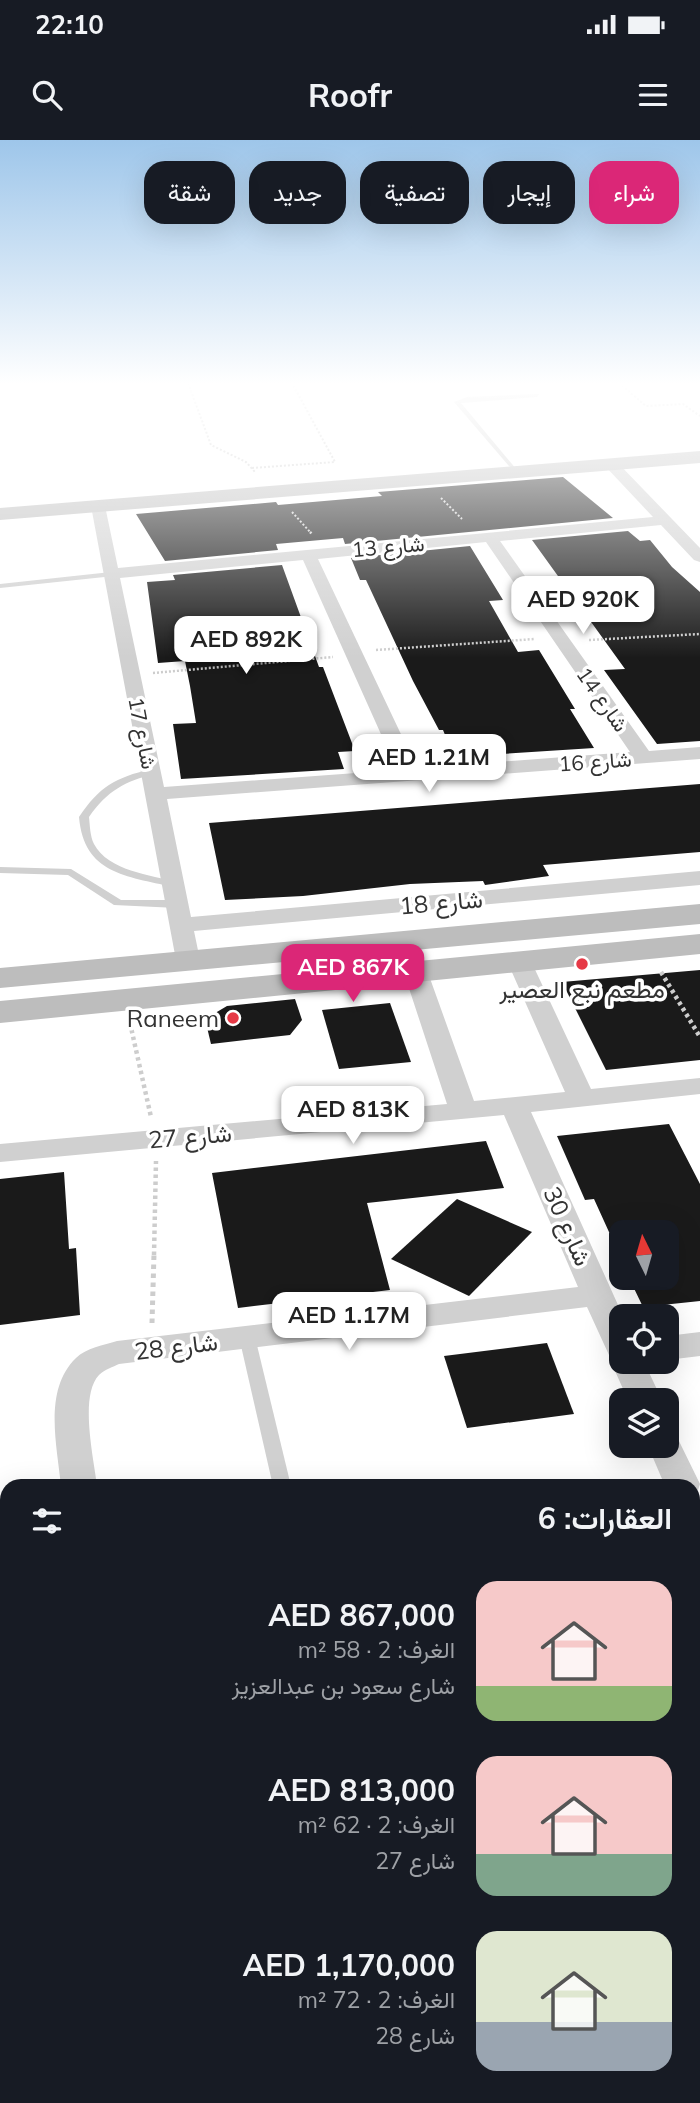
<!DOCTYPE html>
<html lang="ar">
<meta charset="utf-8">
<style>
:root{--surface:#171b24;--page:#242831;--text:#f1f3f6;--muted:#9ea1a6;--accent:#db2777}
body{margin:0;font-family:Mulish,Vazirmatn,sans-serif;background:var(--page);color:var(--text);direction:rtl;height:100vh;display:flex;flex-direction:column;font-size:26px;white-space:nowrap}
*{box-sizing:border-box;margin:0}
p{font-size:23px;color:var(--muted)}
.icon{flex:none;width:38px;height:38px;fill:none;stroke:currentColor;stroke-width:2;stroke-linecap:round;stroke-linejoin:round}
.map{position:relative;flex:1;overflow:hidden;direction:ltr}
.drawer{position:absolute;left:0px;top:1339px;width:700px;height:625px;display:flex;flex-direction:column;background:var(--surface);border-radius:21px 21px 0 0;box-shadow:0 7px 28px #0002;direction:rtl}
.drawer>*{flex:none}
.banner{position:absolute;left:21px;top:21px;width:658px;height:63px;direction:rtl;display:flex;gap:14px}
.needle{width:46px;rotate:355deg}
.controls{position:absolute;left:609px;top:1080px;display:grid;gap:14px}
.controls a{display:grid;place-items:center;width:70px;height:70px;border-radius:14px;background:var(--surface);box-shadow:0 7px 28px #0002;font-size:35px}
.price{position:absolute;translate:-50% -60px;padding:0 16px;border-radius:14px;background:#fff;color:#222;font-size:23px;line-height:46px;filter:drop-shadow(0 2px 4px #0008)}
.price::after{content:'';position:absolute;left:50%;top:42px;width:21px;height:16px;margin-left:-10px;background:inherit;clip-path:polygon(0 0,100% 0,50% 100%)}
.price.active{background:var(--accent);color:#fff}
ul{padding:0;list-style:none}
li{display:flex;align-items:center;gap:21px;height:175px;padding:0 28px}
li span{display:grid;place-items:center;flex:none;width:196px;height:140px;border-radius:21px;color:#555}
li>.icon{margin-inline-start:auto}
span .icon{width:84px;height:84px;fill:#fffc;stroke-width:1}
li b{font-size:30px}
h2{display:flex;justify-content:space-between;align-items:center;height:84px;padding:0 28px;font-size:30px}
.chip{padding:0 24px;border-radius:21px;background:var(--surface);box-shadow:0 7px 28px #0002;font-size:24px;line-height:63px}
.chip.active{background:var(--accent);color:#fff}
.status{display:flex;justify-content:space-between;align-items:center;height:49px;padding:0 35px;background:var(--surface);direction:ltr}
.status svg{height:19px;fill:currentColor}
header{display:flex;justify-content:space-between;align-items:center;height:91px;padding:0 28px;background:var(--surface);font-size:32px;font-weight:700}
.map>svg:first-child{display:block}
</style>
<div class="status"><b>22:10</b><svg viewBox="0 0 49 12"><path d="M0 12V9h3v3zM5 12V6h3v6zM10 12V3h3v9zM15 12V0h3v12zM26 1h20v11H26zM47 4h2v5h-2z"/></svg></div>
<header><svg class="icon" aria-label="menu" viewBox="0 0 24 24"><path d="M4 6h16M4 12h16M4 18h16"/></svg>Roofr<svg class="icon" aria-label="search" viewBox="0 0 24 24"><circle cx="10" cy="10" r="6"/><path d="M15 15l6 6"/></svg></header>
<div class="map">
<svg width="700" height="1963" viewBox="0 0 700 1963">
<rect width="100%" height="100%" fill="#fff"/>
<g fill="#1a1a1a">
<polygon points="563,337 613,378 345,404 343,398 276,404 278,410 165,421 136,374 276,362 278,365 382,356 378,352"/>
<polygon points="628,391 640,401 650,400 672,427 700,452 700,601 657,604 604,530 625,529 532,400"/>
<polygon points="470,406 503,460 489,461 518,512 539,510 575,569 570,569 594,608 454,617 443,590 439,590 413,541 366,440 360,440 351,418"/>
<polygon points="282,425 319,527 323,527 355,611 338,612 344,629 181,639 173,584 196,583 190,546 185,521 158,523 147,442 175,440 173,435"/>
<polygon points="700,644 700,712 543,725 549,736 485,745 483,741 410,744 303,756 225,760 209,683"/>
<polygon points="700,830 700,920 606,930 562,842"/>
<polygon points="295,859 302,880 290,895 211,904 205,879 227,866"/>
<polygon points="390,863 411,922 339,929 322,870"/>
<polygon points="669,984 700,1044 700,1161 643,1167 629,1138 667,1138 667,1092 609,1092 594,1059 585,1060 557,996"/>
<polygon points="486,1001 504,1048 367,1063 390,1150 238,1168 212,1033"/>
<polygon points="64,1032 69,1109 76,1108 80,1175 0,1185 0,1039"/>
<polygon points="457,1059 532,1092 469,1156 391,1119"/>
<polygon points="547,1203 574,1274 467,1288 444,1216"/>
</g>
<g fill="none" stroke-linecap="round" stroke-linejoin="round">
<g stroke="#cdcdcd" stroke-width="2" stroke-dasharray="2 2" stroke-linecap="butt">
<polyline points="188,243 211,305 246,322 255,332"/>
<polyline points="619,243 646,266 683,264 700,276"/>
<polyline points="252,328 335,322 292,243"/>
<polyline points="441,358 462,379"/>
<polyline points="292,372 311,393"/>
</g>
<g stroke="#cdcdcd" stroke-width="2.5" stroke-dasharray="2 2" stroke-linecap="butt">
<polyline points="310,392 312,394"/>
<polyline points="589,500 700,494"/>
<polyline points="376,510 535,499"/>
<polyline points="153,533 333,517"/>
</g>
<g stroke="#cdcdcd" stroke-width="4.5" stroke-dasharray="3.5 3.5" stroke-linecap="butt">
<polyline points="661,832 700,897"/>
<polyline points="130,883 151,977"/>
<polyline points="154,1115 156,1021"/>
</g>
<polyline stroke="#cdcdcd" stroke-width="5" stroke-dasharray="4.5 4.5" stroke-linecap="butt" points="152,1183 154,1114"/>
<g fill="#d0d0d0" fill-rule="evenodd">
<polygon points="539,254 537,257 461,263 517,330 515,333 454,262 467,257"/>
<polygon points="111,432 114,432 114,436 0,448 0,444"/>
<path d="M151,629l4,1v4c-30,7 -48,17 -66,43 1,9 1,19 5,27 14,27 57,31 83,38v4l-4,1c-47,-11 -89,-13 -94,-70 21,-31 36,-39 72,-48z"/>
<polygon points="0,727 71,729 121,760 177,760 183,764 177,768 114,765 68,735 0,733"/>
<polygon points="247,1191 253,1193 255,1197 291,1346 273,1346 239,1197 241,1193"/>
</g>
<g fill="#d0d0d0" fill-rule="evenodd">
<path d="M610,319l5,1 85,88v14l-6,-2 -33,-35 -161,16 149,210 51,-4v12l-533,40 24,118 509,-46v14l-506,46 6,29 -3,5 -9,2 -9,-2 -3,-5 -85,-454 2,-3h10l2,3 13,62 535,-51 -48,-51v-6zM486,402l144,210 -213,16 -99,-209zM303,420l94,210 -233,17 -44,-209z"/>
<path d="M519,814l9,2 3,5 60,128 109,-11v16l-169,18 92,204 -2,46h23l18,38h-34l-17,-38 4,-5 -6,-2 -22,-48 -468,57c-6,3 -14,5 -20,11 -20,21 -5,84 -2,111h-36c-4,-41 -18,-96 15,-128 10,-10 28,-13 41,-17l461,-54 -74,-172 -504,47v-18l447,-40 -44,-134 3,-5 9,-2 9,2 3,5 47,131 91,-9 -58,-131 3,-5z"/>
<polygon points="700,1192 700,1216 667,1220 667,1196"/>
<polygon points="667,1293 677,1297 700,1344 696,1356 700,1357 700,1399 693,1397 693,1346 665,1346 648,1306 667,1306"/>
<polygon points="700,1605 700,1643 693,1644 693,1606"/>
<polygon points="7,1721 7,1763 0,1764 0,1722"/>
<polygon points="291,1956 339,1956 340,1963 292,1963"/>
</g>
<g fill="#bdbdbd" fill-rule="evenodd">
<polygon points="700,311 700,323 0,380 0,368"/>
<polygon points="700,764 700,784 0,848 0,828"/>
<polygon points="700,794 700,814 0,883 0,861"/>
</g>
</g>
<linearGradient id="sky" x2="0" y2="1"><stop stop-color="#9ec6ea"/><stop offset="0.47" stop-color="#fff"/><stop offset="1" stop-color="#fff" stop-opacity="0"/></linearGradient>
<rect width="700" height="518" fill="url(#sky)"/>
<g fill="#e63946" stroke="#fff" stroke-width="2.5">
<circle cx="582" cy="824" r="7"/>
<circle cx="233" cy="878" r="7"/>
</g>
<g text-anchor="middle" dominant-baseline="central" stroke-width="7" stroke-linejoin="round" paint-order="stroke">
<g font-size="21" fill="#333" stroke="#fff">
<text transform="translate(388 406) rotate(-5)">شارع 13</text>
<text transform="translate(603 559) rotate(55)">شارع 14</text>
<text transform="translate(143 593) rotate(79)">شارع 17</text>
<text transform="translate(595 621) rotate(-4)">شارع 16</text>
</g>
<g font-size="24" fill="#333" stroke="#fff">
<text transform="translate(441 762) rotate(-5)">شارع 18</text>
<text transform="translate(190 996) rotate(-5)">شارع 27</text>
<text transform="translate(568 1086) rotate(66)">شارع 30</text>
<text transform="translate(176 1206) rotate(-7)">شارع 28</text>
</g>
<g font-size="24" fill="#333" stroke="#fff">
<text x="582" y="849">مطعم نبع العصير</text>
<text x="219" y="878" text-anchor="end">Raneem</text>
</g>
</g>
</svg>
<div class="controls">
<a><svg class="needle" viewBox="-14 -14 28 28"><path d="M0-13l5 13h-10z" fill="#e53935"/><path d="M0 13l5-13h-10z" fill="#9ea1a6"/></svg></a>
<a><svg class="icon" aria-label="locate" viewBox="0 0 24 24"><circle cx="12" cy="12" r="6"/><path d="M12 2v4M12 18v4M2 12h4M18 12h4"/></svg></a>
<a><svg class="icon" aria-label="layers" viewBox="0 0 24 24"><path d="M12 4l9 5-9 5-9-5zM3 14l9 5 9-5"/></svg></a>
</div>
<b class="price" style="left:583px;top:496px">AED 920K</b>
<b class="price" style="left:246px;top:536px">AED 892K</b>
<b class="price" style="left:429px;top:654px">AED 1.21M</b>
<b class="price active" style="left:353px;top:864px">AED 867K</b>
<b class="price" style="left:353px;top:1006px">AED 813K</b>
<b class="price" style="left:349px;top:1212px">AED 1.17M</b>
<div class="banner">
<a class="chip active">شراء</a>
<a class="chip">إيجار</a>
<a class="chip">تصفية</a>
<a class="chip">جديد</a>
<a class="chip">شقة</a>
</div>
<section class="drawer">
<h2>العقارات: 6<svg class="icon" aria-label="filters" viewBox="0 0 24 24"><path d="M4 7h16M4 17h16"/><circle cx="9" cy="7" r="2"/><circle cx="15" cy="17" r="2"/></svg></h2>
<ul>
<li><span style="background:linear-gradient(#f6c9c9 75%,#8fb573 0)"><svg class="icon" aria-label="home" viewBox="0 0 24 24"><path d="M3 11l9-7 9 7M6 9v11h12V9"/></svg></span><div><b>AED 867,000</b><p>الغرف: 2 · 58 m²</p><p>شارع سعود بن عبدالعزيز</p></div></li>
<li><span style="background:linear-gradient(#f6c9c9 70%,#7fa58c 0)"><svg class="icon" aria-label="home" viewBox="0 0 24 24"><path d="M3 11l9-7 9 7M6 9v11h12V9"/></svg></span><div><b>AED 813,000</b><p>الغرف: 2 · 62 m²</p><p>شارع 27</p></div></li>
<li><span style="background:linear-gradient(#dfe7d0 65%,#9aa5b1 0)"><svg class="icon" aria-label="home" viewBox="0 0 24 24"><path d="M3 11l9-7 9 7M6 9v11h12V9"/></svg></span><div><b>AED 1,170,000</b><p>الغرف: 2 · 72 m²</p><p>شارع 28</p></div></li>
</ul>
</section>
</div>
